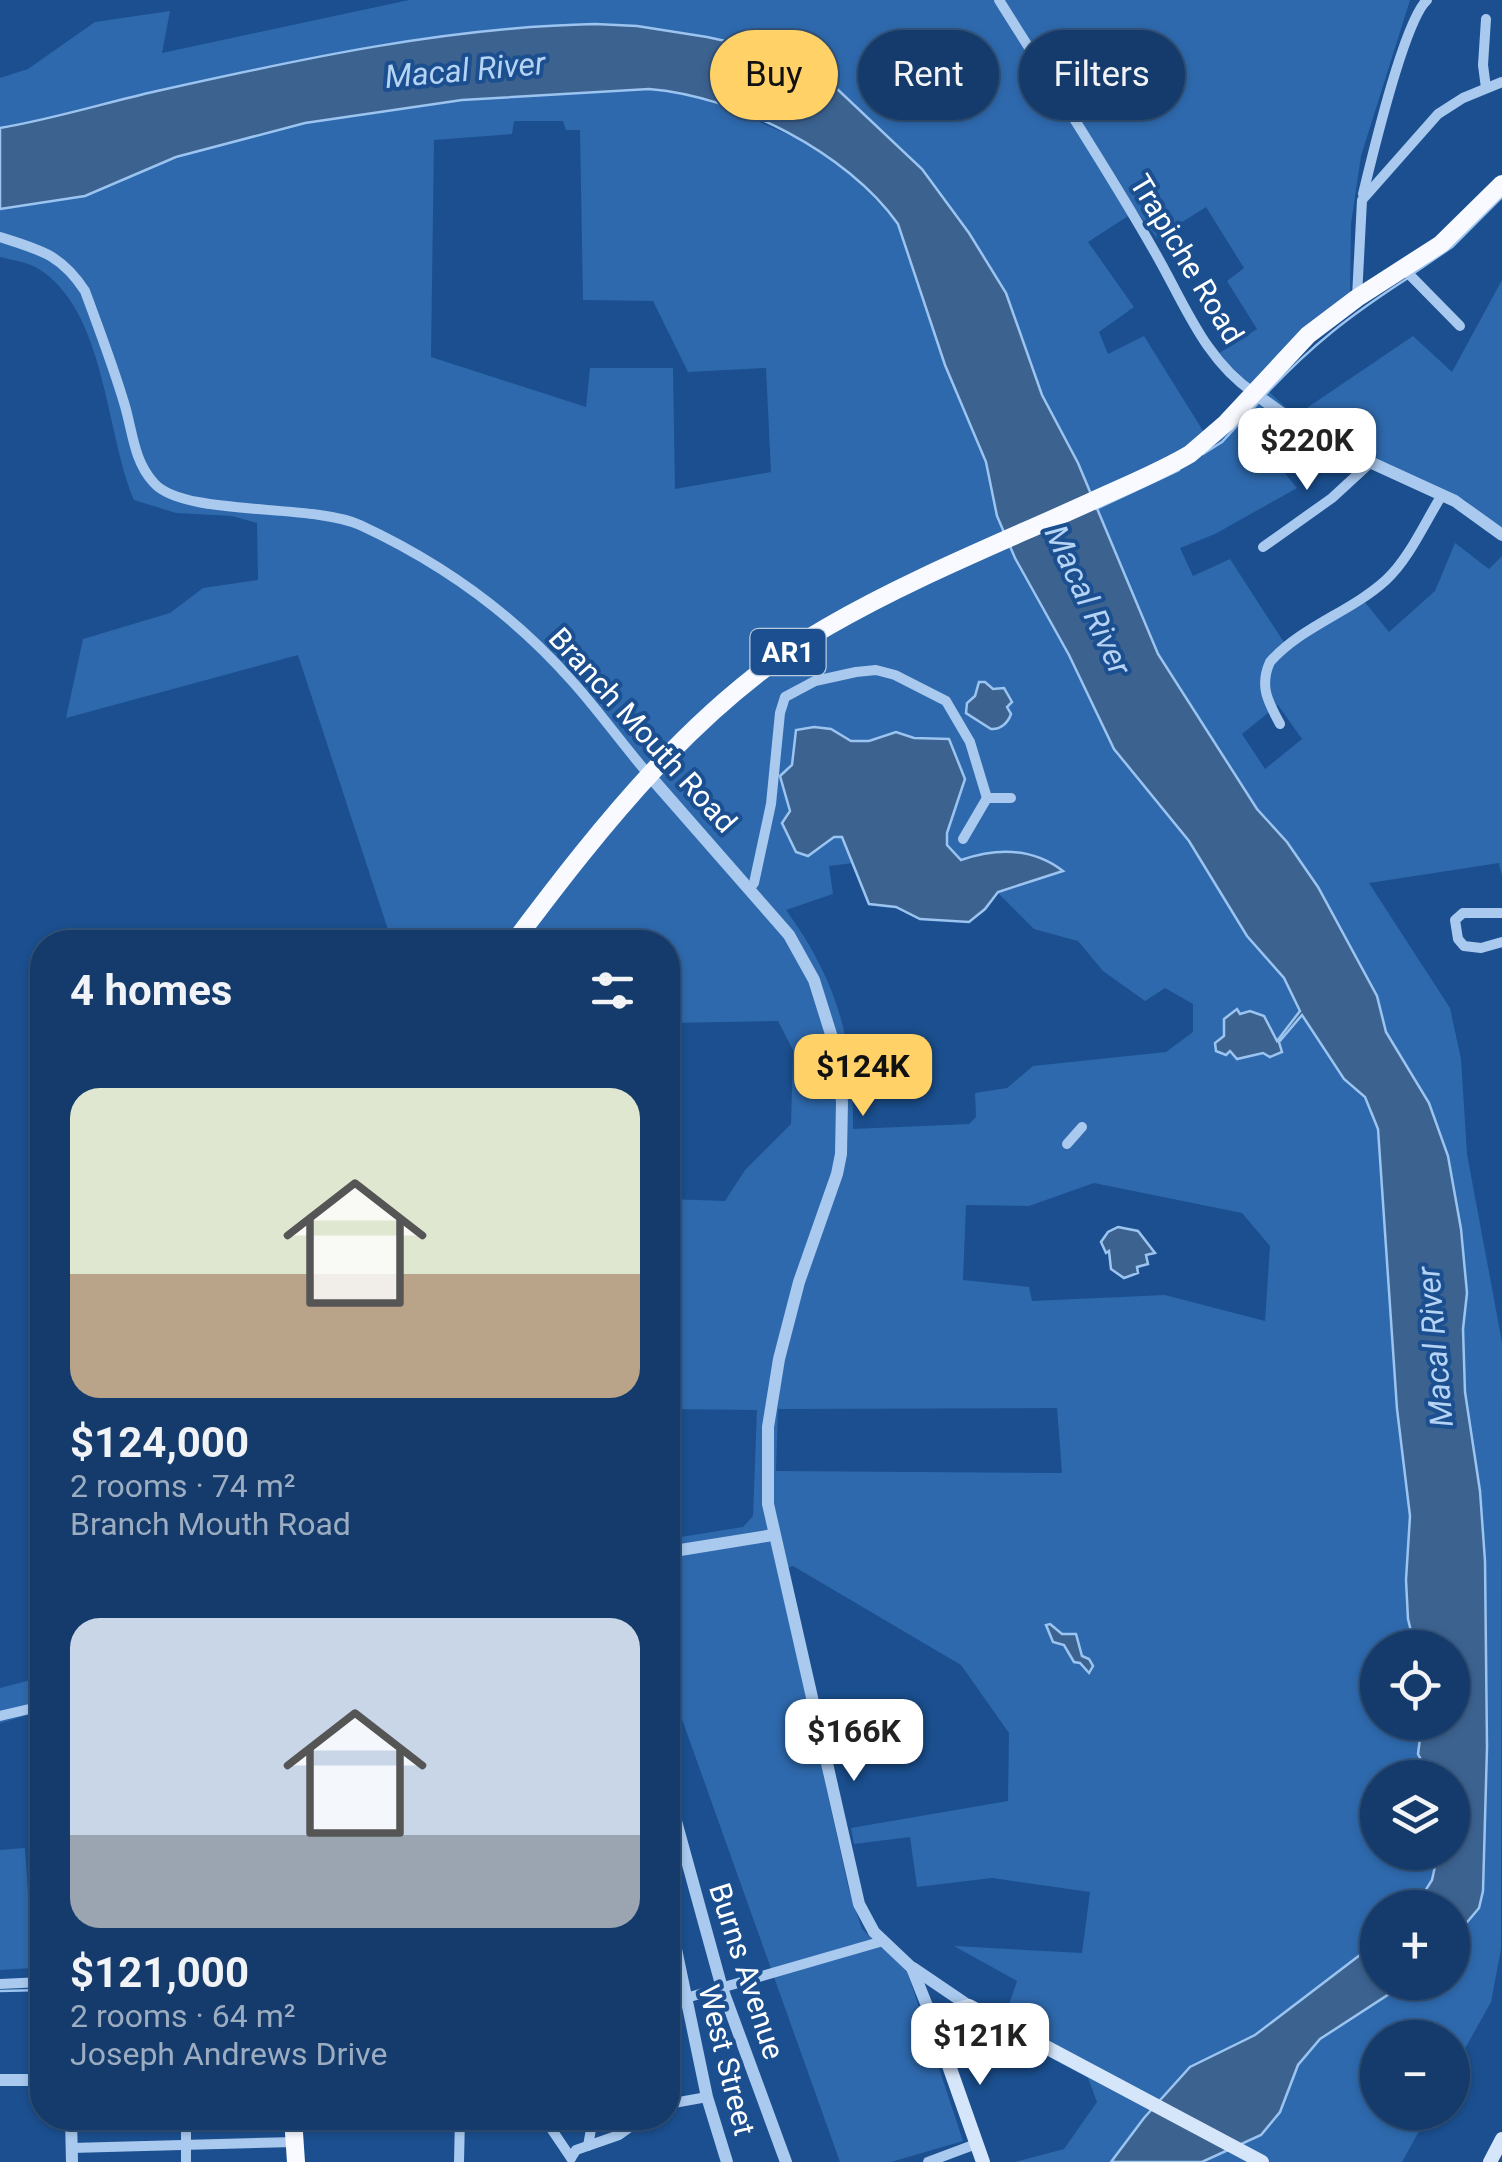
<!DOCTYPE html>
<meta charset="utf-8">
<style>
:root{--surface:#143b6b;--page:#214673;--text:#f1f3f6;--muted:#9dadc1;--line:#33557e;--accent:#ffd166}
body{margin:0;font-family:Roboto,sans-serif;background:var(--page);color:var(--text);height:100vh;display:flex;flex-direction:column;font-size:38px;white-space:nowrap}
*{box-sizing:border-box;margin:0}
p{font-size:32px;color:var(--muted)}
.icon{flex:none;width:55px;height:55px;fill:none;stroke:currentColor;stroke-width:2;stroke-linecap:round;stroke-linejoin:round}
.map{position:relative;flex:1;overflow:hidden}
.panel{position:absolute;left:30px;top:930px;width:650px;height:1200px;display:flex;flex-direction:column;background:var(--surface);border-radius:40px;box-shadow:0 2px 8px #0004,0 0 0 2px var(--line)}
.panel>*{flex:none}
.hud{position:absolute;left:710px;top:30px;width:640px;height:90px;display:flex;gap:20px}
.tools{position:absolute;left:1360px;top:1630px;display:grid;gap:20px}
.tools a{display:grid;place-items:center;width:110px;height:110px;border-radius:50%;background:var(--surface);box-shadow:0 2px 8px #0004,0 0 0 2px var(--line);font-size:50px}
.price{position:absolute;translate:-50% -85px;padding:0 22px;border-radius:20px;background:#fff;color:#222;font-size:32px;line-height:65px;filter:drop-shadow(0 2px 5px #0008)}
.price::after{content:'';position:absolute;left:50%;top:60px;width:30px;height:22px;margin-left:-15px;background:inherit;clip-path:polygon(0 0,100% 0,50% 100%)}
.price.active{background:var(--accent);color:#111}
ul{padding:0;list-style:none}
li{display:grid;align-content:center;gap:20px;height:530px;padding:0 40px}
li span{display:grid;place-items:center;height:310px;border-radius:30px;color:#555}
li>.icon{margin-inline-start:auto}
span .icon{width:180px;height:180px;fill:#fffc;stroke-width:1}
li b{font-size:42px}
h2{display:flex;justify-content:space-between;align-items:center;height:120px;padding:0 40px;font-size:42px}
.tag{padding:0 35px;border-radius:45px;background:var(--surface);box-shadow:0 2px 8px #0004,0 0 0 2px var(--line);font-size:35px;line-height:90px}
.tag.active{background:var(--accent);color:#111}
.map>svg:first-child{display:block}
</style>
<div class="map">
<svg width="1502" height="2162" viewBox="0 0 1502 2162">
<rect width="100%" height="100%" fill="#1b4f8f"/>
<g fill="#2e69ad" fill-rule="evenodd">
<path d="M409,0h1001l-49,156 -10,68 -1,69 -36,27 -64,65 -32,-31 39,-25 -30,-48 17,-13 -38,-61 -49,31 -21,-27 -48,31 46,65 -35,25 9,22 36,-18 61,98 -58,49 119,-94 29,27 118,-80 39,36 50,-92v252l-37,-32 -157,-72 -30,37 19,23 -82,46 -35,14 13,28 37,-17 55,85 74,-49 30,37 46,-41 20,-48 34,26 13,-13v320l-3,-13 -130,20 81,125 11,51 6,95 35,188 -1,607 -10,53 -38,68 -1,-32h-74v74l51,1 -27,49h-200l36,-19 48,-46 12,-32 22,-26 20,-14 66,-42 46,-1 1,-43 26,-31 4,-17 4,-144 -2,-186 -5,-70 -15,-99 -2,-63 4,-36 -6,-64 -17,-88 -15,-38 -43,-71 -9,-36 -59,-109 -31,-45 -30,-33 -99,-155 -80,-191 -36,-68 -36,-102 -37,-60 -56,-74 -80,-74 -36,-21 -44,-17 -46,-10 -70,-11 -42,-2 -141,11 -65,10 -136,24 -253,59v-50l28,-9 67,-47 75,-11 -8,42zM1278,705l24,34 -37,30 -23,-35z"/>
<path d="M649,89l28,2 36,11 95,41 42,30 48,50 47,142 41,97 11,54 18,42 54,97 45,94 75,92 58,95 37,42 18,36 42,65 21,18 13,32 19,280 13,107 -4,64 2,39 7,28 -37,1v74l44,1 -4,30 12,24 -52,1v74l60,1c-1,20 -10,39 -23,54l-37,1 -1,34 -122,93 -65,33 -46,50 -33,44h-96l49,-13 33,-47 -9,-24 -88,-47 17,-50 -63,-35 128,7 8,-61 -98,-14 -75,9 -7,-50 -56,7 -3,-16 157,-27 1,-68 -48,-68 -168,-99 -15,5 71,319 13,39 45,42 56,170 -72,21h-51l-172,-482v-141l75,-12 10,-11 4,-106 -89,-1v-210l57,2 20,-31 46,-46 2,-74 -15,-29 -110,2v-81h-276l-94,-287 -232,63 17,-79 87,-26 33,-25 55,-8 -1,-57 -25,-7 -56,-3 -42,-13c-29,-68 -28,-191 -97,-232 -10,-6 -25,-8 -37,-11v-48c91,-11 174,-56 263,-77 126,-31 257,-36 386,-43zM514,121h49l3,9h14l3,170 70,1 35,71 78,-4 5,104 -96,17 -2,-121h-83l-4,39 -155,-50 3,-217 78,-6zM831,729l19,12h19l27,-9 18,6 35,1 16,40 -18,54v12l14,15 61,23 -25,9 37,37 44,12 25,30 42,30 20,-13 28,16v28l-27,20 -133,14 -26,22 -32,5 1,24 -7,7 -116,5c1,-88 -15,-147 -67,-219l47,-16 -4,-28 24,-3 -11,-26h-8l-14,12 -24,3 -14,-29zM1094,1183l148,30 28,33 -5,75 -100,-26 -133,6 -3,-14 -66,-7 3,-75 63,1zM1057,1408l5,65 -286,-2 2,-62z"/>
<polygon points="42,1677 42,1711 0,1723 0,1688"/>
<polygon points="25,1848 33,1968 0,1970 0,1850"/>
</g>
<g fill="#3c6290" stroke="#9cc4f0" stroke-width="2.5">
<path d="M595,24l42,2 70,11 46,10 45,17 35,21 89,84 47,64 37,60 36,102 36,68 80,191 99,155 30,33 31,45 59,109 9,36 43,71 19,53 13,73 6,64 -4,36 2,63 15,99 5,70 2,186 -4,144 -4,17 -26,31 -1,-31 -37,-1 17,-27 6,-27 14,-1v-74l-22,-1 -12,-23 4,-31 30,-1v-74l-37,-1 -7,-28 -2,-39 4,-64 -13,-107 -19,-280 -13,-32 -21,-18 -42,-64 -23,27 3,10 -12,5 -7,-4 -26,6 -7,-8 -4,4 -10,-4 -1,-8 9,-7v-17l13,-10 3,5 10,-3 14,5 13,25 23,-30 -16,-33 -37,-42 -58,-95 -75,-92 -45,-94 -54,-97 -18,-42 -11,-54 -41,-97 -47,-141c-51,-72 -162,-128 -249,-135l-187,11 -157,23 -129,34 -91,39 -85,13v-81c53,-9 104,-25 157,-37 143,-32 291,-64 438,-67z"/>
<path d="M979,682h6l8,7 11,-1 8,14 -5,5 4,7c-3,9 -11,16 -20,15l-25,-16 1,-10 8,-7z"/>
<path d="M814,727l17,2 20,12h18l27,-9 18,6 35,1 16,40 -18,54v12l14,15c35,-12 71,-13 102,11l-65,21 -13,17 -16,13 -49,-3 -24,-12 -27,-3 -27,-67h-8l-26,19 -12,-4 -14,-29 8,-12 -10,-35 12,-11 4,-35z"/>
<polygon points="1118,1227 1138,1231 1155,1253 1146,1255 1148,1264 1137,1267 1138,1273 1124,1278 1111,1269 1109,1251 1106,1253 1101,1242 1108,1232"/>
<polygon points="1050,1624 1062,1634 1076,1634 1082,1656 1089,1659 1093,1666 1089,1673 1080,1663 1074,1662 1064,1645 1053,1642 1046,1625"/>
<polygon points="1377,1942 1378,1982 1406,1983 1320,2039 1298,2065 1280,2112 1261,2135 1202,2162 1111,2162 1144,2118 1190,2067 1255,2035"/>
</g>
<g fill="none" stroke-linecap="round" stroke-linejoin="round">
<g stroke="#9cc4f0" stroke-width="2.5">
<polyline points="1414,273 1452,247 1502,197"/>
<path d="M1264,396c48,-51 85,-80 144,-118"/>
<polyline points="1203,454 1222,442 1259,402"/>
<polyline points="1096,509 1179,470"/>
<polyline points="0,1991 42,1990"/>
</g>
<g stroke="#a9c9ee" stroke-width="10">
<path d="M999,0c53,85 109,169 158,256 28,49 48,104 97,137"/>
<polyline points="1486,19 1483,65 1486,88"/>
<path d="M1363,194c9,-37 41,-173 64,-194"/>
<path d="M0,237c40,13 61,17 85,54 14,38 29,77 40,115 8,28 9,55 29,77 30,34 158,20 206,42 80,37 154,90 212,156 27,30 51,64 77,94"/>
<polyline points="1403,268 1460,326"/>
<polyline points="1357,297 1362,200 1438,114 1463,98 1502,82"/>
<polyline points="1263,547 1332,498 1370,463"/>
<path d="M1280,724c-12,-22 -21,-38 -10,-62 32,-36 81,-50 116,-82 23,-21 39,-58 56,-85"/>
<polyline points="963,839 987,798"/>
<polyline points="750,888 754,883 771,804 780,713 785,697 815,681 856,672 876,670 895,675 946,701 970,742 987,798 1011,798"/>
<polyline points="1502,913 1463,913 1455,920 1458,939 1464,946 1481,948 1502,942"/>
<polyline points="1067,1144 1082,1127"/>
<polyline points="0,1716 42,1706"/>
<polyline points="0,1984 42,1982"/>
<polyline points="686,1998 883,1941"/>
<polyline points="668,2104 707,2097"/>
<polyline points="186,2118 186,2162"/>
<polyline points="305,2118 443,2118"/>
<polyline points="461,2118 544,2118"/>
<polyline points="544,2118 571,2158"/>
<polyline points="588,2146 593,2118"/>
<polyline points="71,2148 295,2142"/>
<polyline points="571,2158 576,2150 619,2135 643,2118"/>
<polyline points="459,2162 460,2118"/>
<polyline points="928,2162 976,2144"/>
</g>
<g stroke="#a9c9ee" stroke-width="12">
<polyline points="1254,393 1313,436 1455,501 1502,535"/>
<polyline points="649,775 789,935 814,980 835,1047 842,1102 841,1154 837,1174 799,1282 779,1359 768,1427 768,1504 859,1904 874,1932 912,1968 935,2026"/>
<polyline points="668,1552 773,1535"/>
<polyline points="668,1792 722,1988 786,2162"/>
<polyline points="668,1911 707,2097 727,2162"/>
<polyline points="913,1968 969,2006"/>
<polyline points="0,2080 42,2080"/>
<polyline points="71,2118 72,2162"/>
</g>
<g stroke="#d6e6fa" stroke-width="14">
<polyline points="983,2162 935,2026 942,2013 969,2006 1262,2162"/>
<polyline points="1490,2162 1502,2139"/>
</g>
<g stroke="#f8faff" stroke-width="18">
<path d="M514,942c87,-116 185,-241 313,-315 83,-48 173,-84 261,-124 34,-16 70,-30 102,-49l36,-31 82,-88 49,-37 84,-54 61,-60"/>
<polyline points="293,2118 296,2162"/>
</g>
</g>
<g text-anchor="middle" dominant-baseline="central" stroke-width="8" stroke-linejoin="round" paint-order="stroke">
<rect fill="#1b4f8f" stroke="#bbcadd" stroke-width="2.5" x="750.5" y="629" width="75" height="46" rx="8"/>
<g font-size="28" font-weight="bold" fill="#fff">
<text x="788" y="652">AR1</text>
</g>
<g font-size="30" fill="#fff" stroke="#1b4f8f">
<text transform="translate(1187 259) rotate(59)">Trapiche Road</text>
<text transform="translate(643 730) rotate(48)">Branch Mouth Road</text>
<text transform="translate(747 1971) rotate(72)">Burns Avenue</text>
<text transform="translate(727 2060) rotate(76)">West Street</text>
</g>
<g font-size="32" font-style="italic" fill="#b5d3f5" stroke="#1b4f8f">
<text transform="translate(465 70) rotate(-5)">Macal River</text>
<text transform="translate(1088 600) rotate(65)">Macal River</text>
<text transform="translate(1435 1347) rotate(-95)">Macal River</text>
</g>
</g>
</svg>
<div class="tools">
<a><svg class="icon" aria-label="locate" viewBox="0 0 24 24"><circle cx="12" cy="12" r="6"/><path d="M12 2v4M12 18v4M2 12h4M18 12h4"/></svg></a>
<a><svg class="icon" aria-label="layers" viewBox="0 0 24 24"><path d="M12 4l9 5-9 5-9-5zM3 14l9 5 9-5"/></svg></a>
<a>+</a>
<a>−</a>
</div>
<b class="price" style="left:1307px;top:493px">$220K</b>
<b class="price active" style="left:863px;top:1119px">$124K</b>
<b class="price" style="left:854px;top:1784px">$166K</b>
<b class="price" style="left:980px;top:2088px">$121K</b>
<div class="hud">
<a class="tag active">Buy</a>
<a class="tag">Rent</a>
<a class="tag">Filters</a>
</div>
<section class="panel">
<h2>4 homes<svg class="icon" aria-label="filters" viewBox="0 0 24 24"><path d="M4 7h16M4 17h16"/><circle cx="9" cy="7" r="2"/><circle cx="15" cy="17" r="2"/></svg></h2>
<ul>
<li><span style="background:linear-gradient(#dfe7d0 60%,#b9a48a 0)"><svg class="icon" aria-label="home" viewBox="0 0 24 24"><path d="M3 11l9-7 9 7M6 9v11h12V9"/></svg></span><div><b>$124,000</b><p>2 rooms · 74 m²</p><p>Branch Mouth Road</p></div></li>
<li><span style="background:linear-gradient(#c9d6e8 70%,#9aa5b1 0)"><svg class="icon" aria-label="home" viewBox="0 0 24 24"><path d="M3 11l9-7 9 7M6 9v11h12V9"/></svg></span><div><b>$121,000</b><p>2 rooms · 64 m²</p><p>Joseph Andrews Drive</p></div></li>
</ul>
</section>
</div>
